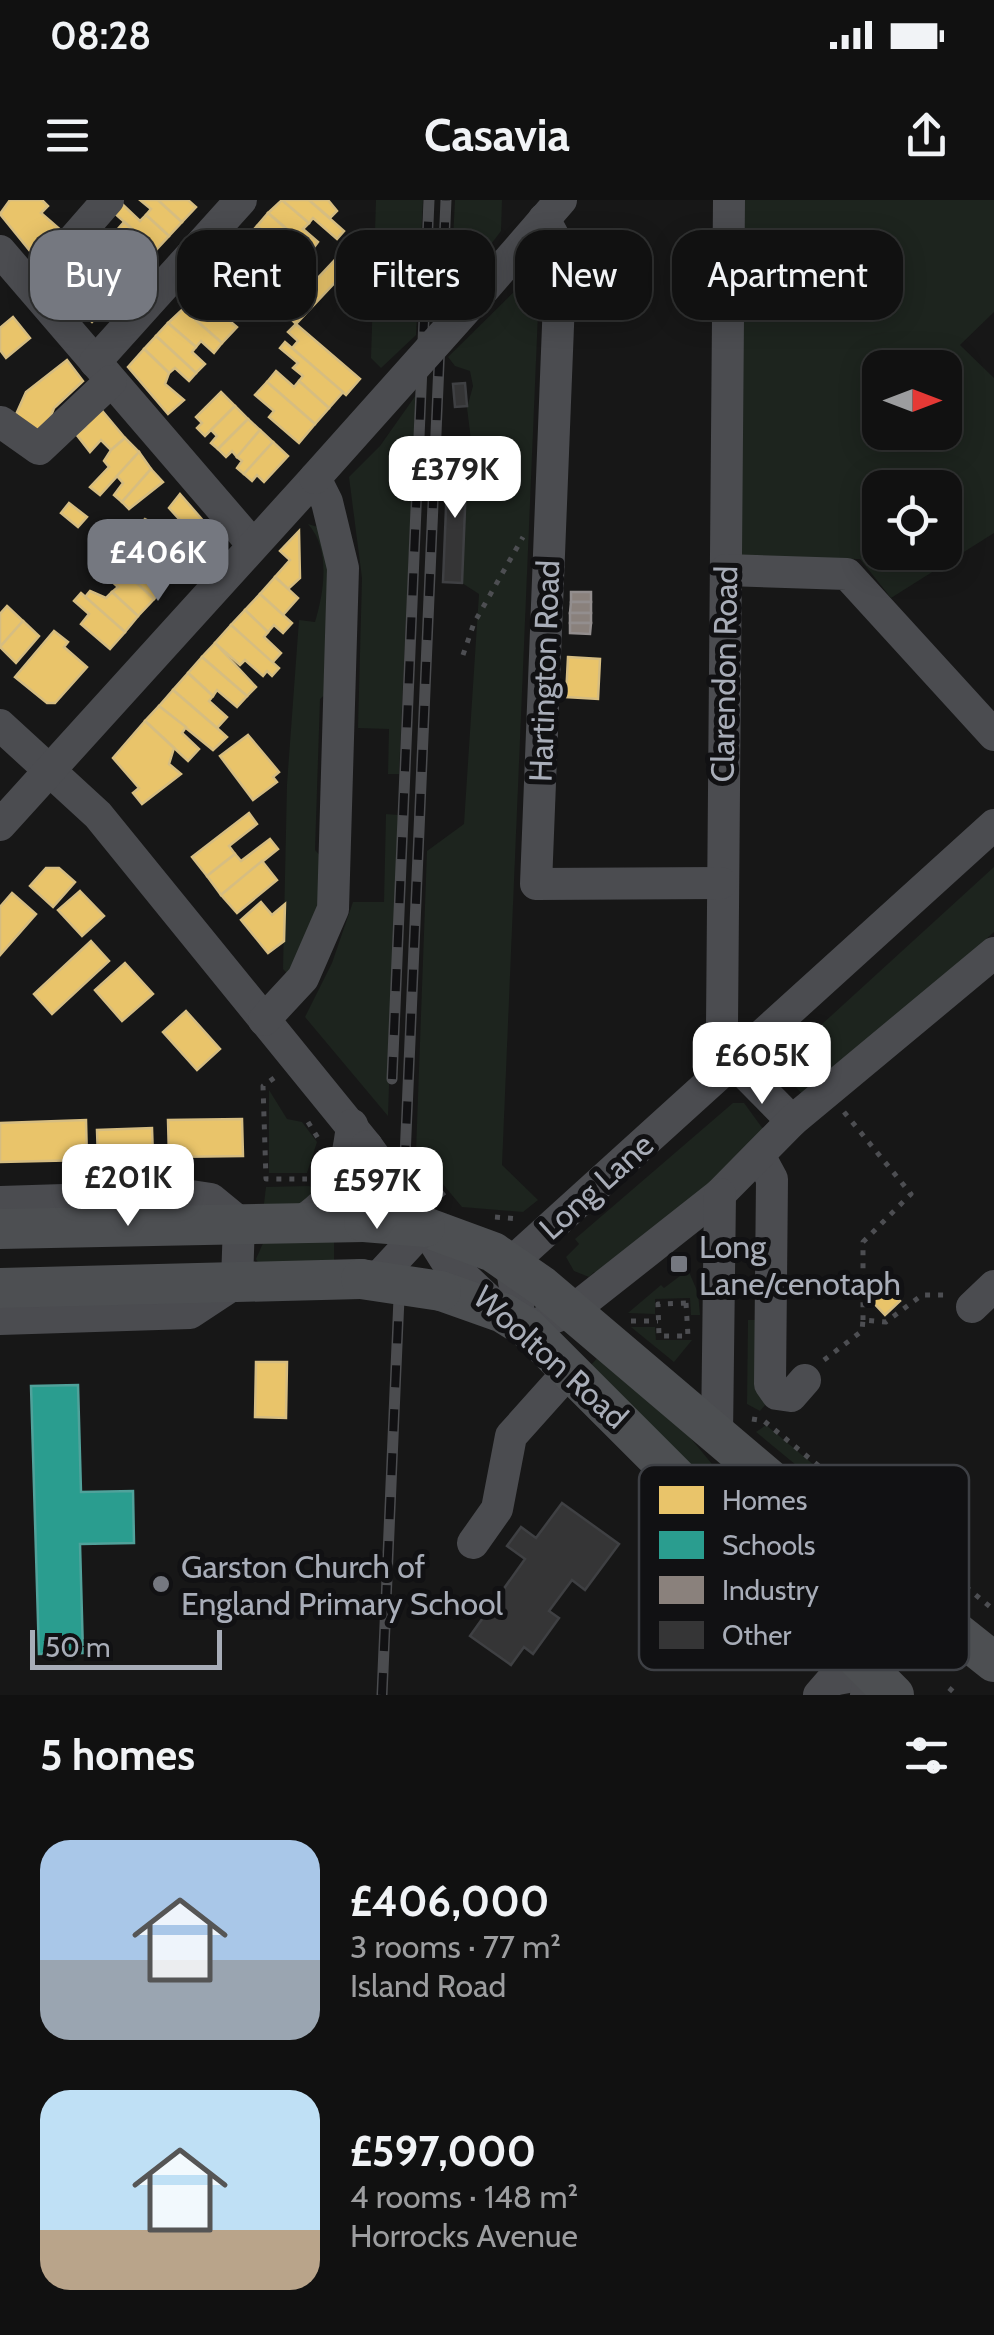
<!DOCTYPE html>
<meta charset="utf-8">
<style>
:root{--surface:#111;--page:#1a1a1a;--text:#f1f3f6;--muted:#9c9d9f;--line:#303131;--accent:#757880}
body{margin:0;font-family:Cabin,sans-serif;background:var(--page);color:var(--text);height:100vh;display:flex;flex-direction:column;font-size:38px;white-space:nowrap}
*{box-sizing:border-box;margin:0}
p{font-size:32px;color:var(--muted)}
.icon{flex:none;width:55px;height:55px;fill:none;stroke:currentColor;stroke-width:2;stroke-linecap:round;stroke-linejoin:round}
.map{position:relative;height:1495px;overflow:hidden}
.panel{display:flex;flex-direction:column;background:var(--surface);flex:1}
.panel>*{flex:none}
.hud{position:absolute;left:30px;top:30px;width:935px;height:90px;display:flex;gap:20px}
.needle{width:65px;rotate:90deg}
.fabs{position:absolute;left:862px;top:150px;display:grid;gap:20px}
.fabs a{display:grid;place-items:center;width:100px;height:100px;border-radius:20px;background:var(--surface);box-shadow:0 5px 25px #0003,0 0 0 2px var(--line);font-size:50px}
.scale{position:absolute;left:30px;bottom:25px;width:192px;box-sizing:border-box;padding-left:10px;border:5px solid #a8adb8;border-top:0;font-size:28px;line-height:35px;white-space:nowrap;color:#a8adb8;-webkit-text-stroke:8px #111113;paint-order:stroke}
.price{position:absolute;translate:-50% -85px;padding:0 22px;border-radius:20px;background:#fff;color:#222;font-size:32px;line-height:65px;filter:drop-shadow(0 2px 5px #0008)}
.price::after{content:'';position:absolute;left:50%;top:60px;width:30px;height:22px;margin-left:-15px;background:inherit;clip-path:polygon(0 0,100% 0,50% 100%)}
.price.selected{background:var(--accent);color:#fff}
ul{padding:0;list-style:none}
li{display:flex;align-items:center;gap:30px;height:250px;padding:0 40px}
li span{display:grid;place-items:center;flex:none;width:280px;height:200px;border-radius:30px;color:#555}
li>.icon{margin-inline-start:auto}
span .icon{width:120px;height:120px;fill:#fffc;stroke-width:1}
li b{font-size:42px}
h2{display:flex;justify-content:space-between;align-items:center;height:120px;padding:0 40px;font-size:42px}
.pill{padding:0 35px;border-radius:30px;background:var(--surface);box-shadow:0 5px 25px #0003,0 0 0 2px var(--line);font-size:35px;line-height:90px}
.pill.selected{background:var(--accent);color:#fff}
.status{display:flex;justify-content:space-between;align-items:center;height:70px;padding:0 50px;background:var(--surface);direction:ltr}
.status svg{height:28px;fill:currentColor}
header{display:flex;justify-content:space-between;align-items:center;height:130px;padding:0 40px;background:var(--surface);font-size:45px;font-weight:700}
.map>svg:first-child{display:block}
</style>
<div class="status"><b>08:28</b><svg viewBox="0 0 49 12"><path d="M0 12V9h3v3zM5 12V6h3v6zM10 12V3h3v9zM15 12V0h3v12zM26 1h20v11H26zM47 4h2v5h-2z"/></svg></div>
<header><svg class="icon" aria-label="menu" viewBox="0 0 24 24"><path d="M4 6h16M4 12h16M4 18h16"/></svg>Casavia<svg class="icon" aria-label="share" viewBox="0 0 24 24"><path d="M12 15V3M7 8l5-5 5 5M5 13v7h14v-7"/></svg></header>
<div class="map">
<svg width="994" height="1495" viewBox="0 0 994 1495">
<rect width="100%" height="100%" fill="#171717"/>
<g fill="#1d241e" fill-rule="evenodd">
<polygon points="376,0 423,0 416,135 381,168 371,158"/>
<polygon points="455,0 502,0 501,31 450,98"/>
<path d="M729,0h265v112l-34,33 34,33v155l-103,65 -31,-39 -119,-1zM880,168h65v64h-65zM880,288h65v64h-65z"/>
<polygon points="540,66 502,965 538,1000 523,1012 462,1007 416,952 427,651 464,624 479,394 462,383 467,259 473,256 467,208 473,186 470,171 455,166 448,157"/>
<polygon points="416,195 399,574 388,574 389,529 358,528 362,378 349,277 380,246"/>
<path d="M308,324l13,4 7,12 4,148 -12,11 -5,151 9,10 -4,58 -32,56 -5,-5 4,-185 12,-164 16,2c9,-30 16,-73 -7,-98z"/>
<polygon points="386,614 398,615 388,916 305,817 332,763 353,702 384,702"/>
<polygon points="994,667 994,732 812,893 803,895 780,869 785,858"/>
<polygon points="269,890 287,919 302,922 317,942 307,973 269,973"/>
<polygon points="733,903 744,903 763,929 762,939 601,1078 594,1072 589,1077 574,1071 566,1057 579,1044 575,1039"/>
<polygon points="309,986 320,992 299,1007 263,1012 266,987"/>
<polygon points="334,1040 334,1071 261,1068 256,1059 264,1041"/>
<polygon points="686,1065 698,1093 700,1115 691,1115 690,1098 655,1099 655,1114 628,1113 661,1085 664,1088 680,1076 677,1072"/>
<polygon points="748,1120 762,1120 766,1204 760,1211 747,1204"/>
<polygon points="631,1127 655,1127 656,1140 692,1140 674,1162"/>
<polygon points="601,1154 665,1207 721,1275 861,1390 855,1397 828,1374 809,1391 591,1165"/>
<polygon points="766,1225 911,1346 904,1354 756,1232"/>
</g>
<g fill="#e9c46a" stroke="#d6bd81" stroke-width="2.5">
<polygon points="10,0 42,0 48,6 41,13 70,38 43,67 0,14"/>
<polygon points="140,0 158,0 182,22 169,36 146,15 151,9"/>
<polygon points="158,0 188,0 196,7 182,22"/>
<polygon points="282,0 309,23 303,29 318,42 312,50 268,13"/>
<polygon points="282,0 309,0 344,31 337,39 313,18 309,23"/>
<polygon points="309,0 328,0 337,11 330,18"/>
<polygon points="121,3 140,21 146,15 169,36 156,50 113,12"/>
<polygon points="268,13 306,46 299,54 287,44 282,49 257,26"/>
<polygon points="124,22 156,50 144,64 121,44 126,38 117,30"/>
<polygon points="257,26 282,49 278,54 294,68 284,79 243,41"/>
<polygon points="361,32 372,43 296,124 285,113"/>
<polygon points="111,35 144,64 131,78 107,58 112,52 103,45"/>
<polygon points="243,41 281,76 273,86 261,75 257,79 230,55"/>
<polygon points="94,55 103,63 107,58 131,78 118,93 85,65"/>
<polygon points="230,55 278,105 269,115 218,68"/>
<polygon points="85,65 118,93 92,122 63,92"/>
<polygon points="218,68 258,104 248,115 236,104 232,108 205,83"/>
<polygon points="196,93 237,127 222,143 183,109"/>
<polygon points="183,109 222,143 214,153 201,141 196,147 168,123"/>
<polygon points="13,117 30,138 6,158 0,150 0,128"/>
<polygon points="168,123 196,147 192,152 205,164 196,173 156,136"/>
<polygon points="296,124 360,179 346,195 292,148 298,141 288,132"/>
<polygon points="156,136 196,173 189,181 175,168 169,173 144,149"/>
<polygon points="285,142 343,192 329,208 299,181 303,176 293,168 298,163 280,148"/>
<polygon points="144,149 169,173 165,184 184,200 168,214 128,167"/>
<polygon points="67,160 83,181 54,208 44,234 14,219 26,192"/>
<polygon points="276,171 294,187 299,181 329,208 315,224 267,182"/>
<polygon points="267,182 315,224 299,243 269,217 274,211 255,195"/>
<polygon points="221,192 235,206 205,236 197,228 202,223 196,217"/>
<polygon points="235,206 248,219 218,249 211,243 217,236 211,230"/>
<polygon points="99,207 125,238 111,250 101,240 90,252 76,234 86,227 79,222"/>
<polygon points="248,219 260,230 237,257 232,251 226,257 218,249"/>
<polygon points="260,230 273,242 244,274 237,268 242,261 237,257"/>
<polygon points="125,238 139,252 100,295 90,287 109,267 104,261 111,250"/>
<polygon points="273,242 288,256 264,282 257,275 252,281 244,274"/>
<polygon points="139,252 151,269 122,302 114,295 123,283 117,276"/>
<polygon points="151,269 163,282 129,309 122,302"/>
<polygon points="180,294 212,331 198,348 173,324 179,319 169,308"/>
<polygon points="69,303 87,317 78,327 61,313"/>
<polygon points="145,319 167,330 173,324 198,348 183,365 138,326"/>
<polygon points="138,326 183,365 167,383 141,360 147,353 136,344 141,338 133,331"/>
<polygon points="299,331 300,378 288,389 275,377 290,360 280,351"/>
<polygon points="119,351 136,365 141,360 167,383 154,399 111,360"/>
<polygon points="117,365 154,399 138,416 112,392 118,387 107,377"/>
<polygon points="275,377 298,398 283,415 260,394"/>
<polygon points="90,391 106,398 112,392 138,416 125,432 85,397"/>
<polygon points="81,393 125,432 110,449 81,424 89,414 74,401"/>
<polygon points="260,394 292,423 283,433 274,425 268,432 245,410"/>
<polygon points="7,406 23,421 0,447 0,414"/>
<polygon points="245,410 268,432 264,437 281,453 272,463 231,425"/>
<polygon points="23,421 39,436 16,463 0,447"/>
<polygon points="231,425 279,468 272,476 267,471 263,476 245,460 240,465 215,443"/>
<polygon points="54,431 68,442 64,447 87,467 55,503 47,503 15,477"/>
<polygon points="215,443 256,487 247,496 202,457"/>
<polygon points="202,457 247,496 237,507 217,490 213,496 188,473"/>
<polygon points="568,457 600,459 598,499 566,497"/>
<polygon points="188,473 213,496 209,501 227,517 217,528 173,490"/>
<polygon points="173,490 217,528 227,537 213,550 159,506"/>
<polygon points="159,506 186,527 182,533 199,549 188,561 145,521"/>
<polygon points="145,521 174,548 169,564 181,574 142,604 133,593 139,588 113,558"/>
<polygon points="248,535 279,572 273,577 277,582 253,600 220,556"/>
<polygon points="249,613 257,624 229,646 235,654 207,676 192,657"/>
<polygon points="270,639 278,649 221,695 207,676 235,654 241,661"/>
<polygon points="262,661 277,680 237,713 221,695"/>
<polygon points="46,668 59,668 75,682 53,707 30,686"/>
<polygon points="80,691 104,716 82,736 58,710"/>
<polygon points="12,693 36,714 0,755 0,707"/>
<polygon points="261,702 272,715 285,704 284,741 268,753 241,720"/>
<polygon points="91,741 109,761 52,814 34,794"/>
<polygon points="125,763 153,794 122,821 95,790"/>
<polygon points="186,811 220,849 197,870 163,832"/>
<polygon points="242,919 243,956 169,957 168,920"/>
<polygon points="86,920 87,960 0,962 0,923"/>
<polygon points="152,928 153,957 98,960 97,930"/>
<polygon points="886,1086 900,1101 885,1115 871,1100"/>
<polygon points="256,1162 287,1162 286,1218 255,1217"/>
</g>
<polygon fill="#2a9d8f" stroke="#50a29b" stroke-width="2.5" points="78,1185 81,1292 133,1291 134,1343 80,1344 83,1453 39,1454 31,1186"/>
<g fill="#8a817c" stroke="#938e8e" stroke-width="2.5">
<rect x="571" y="392" width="20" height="10"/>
<polygon points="571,402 591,402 591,413 570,413"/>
<rect x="570" y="413" width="21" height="10"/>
<polygon points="570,423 591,423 590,434 570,433"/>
</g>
<g fill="#353536" stroke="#3f4043" stroke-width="2.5">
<polygon points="465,183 467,206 455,207 453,184"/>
<polygon points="448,259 467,259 462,383 443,382"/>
<polygon points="562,1303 619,1344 585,1390 572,1380 549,1411 559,1418 533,1454 524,1447 511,1465 470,1436 525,1359 507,1346 521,1327 536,1338"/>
</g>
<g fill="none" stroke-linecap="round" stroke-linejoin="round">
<g stroke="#4d4e52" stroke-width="5" stroke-dasharray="5 8" stroke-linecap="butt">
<polyline points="463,455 474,423 523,337"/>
<polyline points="274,878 263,886 266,979 307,979"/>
<polyline points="844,912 911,994 863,1042 863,1120"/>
<polyline points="308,922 321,943"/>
<polyline points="409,957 412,954 448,1001"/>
<polyline points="495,1017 519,1019"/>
<polygon points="686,1103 688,1136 659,1136 658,1104"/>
<polyline points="631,1121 658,1121"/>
<polyline points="824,1160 862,1131 863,1120 886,1122 922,1095 948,1095"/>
<polyline points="752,1219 764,1221 994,1410"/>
<polyline points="949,1488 957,1495"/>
</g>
<g stroke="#4b4c50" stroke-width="32">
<polyline points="729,0 722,826 733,861 792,921"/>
<polyline points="544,19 561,50 536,684 721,683"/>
<polyline points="0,51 253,345"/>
<polyline points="59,56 108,0"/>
<polyline points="476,98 561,0"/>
<polyline points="95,162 241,0"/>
<polyline points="1,222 39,249 111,181"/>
<polyline points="726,370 847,374 994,535"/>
<polyline points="0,525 98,615 367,946"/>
<polyline points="0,625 315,278 327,302 343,368 333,709 303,778 264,820"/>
<polyline points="759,955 772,979 770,1184 777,1194 791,1196 805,1180"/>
<polyline points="0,1002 191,996 211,999 239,1022 237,1082 190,1113 0,1119"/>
<path d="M298,1023c41,-23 49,-54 54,-98"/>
<polyline points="425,1027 445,1059 496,1107"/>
<polyline points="972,1107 994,1086"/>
<polyline points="521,1125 511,1063 994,625"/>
<polyline points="527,1128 573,1110 720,994 792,921 994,753"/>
<polyline points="717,1235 720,994"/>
<polyline points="473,1343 497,1309 511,1236 571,1169"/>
<polyline points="819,1495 832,1480 870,1473"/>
<polyline points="866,1495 870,1473 925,1407"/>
</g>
<g stroke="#4d4f52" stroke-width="40">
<polyline points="425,1027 493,1052 542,1086 853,1350 994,1462"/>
<polyline points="0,1029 364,1022"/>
<polyline points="0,1088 361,1079"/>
<polyline points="441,1091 503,1113 527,1128 894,1495"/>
</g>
<g stroke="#4b4c4f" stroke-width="11">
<g id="rail">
<polyline points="392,879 429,0"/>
<polyline points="382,1495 446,0"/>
</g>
</g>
<use href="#rail" stroke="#111113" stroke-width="8" stroke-dasharray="22" stroke-linecap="butt"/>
<g stroke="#4b4c50" stroke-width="32">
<polyline points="315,278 476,98"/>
<polyline points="367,946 425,1027 376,1080"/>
</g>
<g stroke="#4d4f52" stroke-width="40">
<polyline points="364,1022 425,1027"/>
<polyline points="361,1079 441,1091"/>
</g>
</g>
<g fill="#757880" stroke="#111113" stroke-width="4">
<rect x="669" y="1054" width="20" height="20" rx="5"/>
<circle cx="161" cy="1384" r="10"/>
</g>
<g text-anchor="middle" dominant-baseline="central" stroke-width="10" stroke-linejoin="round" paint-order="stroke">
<g font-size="32" fill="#a8adb8" stroke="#111113">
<text transform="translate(544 471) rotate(-88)">Hartington Road</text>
<text transform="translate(724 474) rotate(-89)">Clarendon Road</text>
<text transform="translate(596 986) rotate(-42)">Long Lane</text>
<text transform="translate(551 1157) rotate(42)">Woolton Road</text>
</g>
<g font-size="32" fill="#a8adb8" stroke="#111113" text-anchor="start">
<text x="699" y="1046">Long<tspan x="699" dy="37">Lane/cenotaph</tspan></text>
<text x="181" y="1366">Garston Church of<tspan x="181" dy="37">England Primary School</tspan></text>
</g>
</g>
<rect x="639" y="1265" width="330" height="205" rx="15" fill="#111113" stroke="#3e4045" stroke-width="2.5"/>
<rect x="659" y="1286" width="45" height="28" fill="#e9c46a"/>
<rect x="659" y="1331" width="45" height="28" fill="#2a9d8f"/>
<rect x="659" y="1376" width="45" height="28" fill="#8a817c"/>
<rect x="659" y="1421" width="45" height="28" fill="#353536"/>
<g font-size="28" fill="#a8adb8">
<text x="722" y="1310">Homes</text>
<text x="722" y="1355">Schools</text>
<text x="722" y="1400">Industry</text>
<text x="722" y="1445">Other</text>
</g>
</svg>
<div class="fabs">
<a><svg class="needle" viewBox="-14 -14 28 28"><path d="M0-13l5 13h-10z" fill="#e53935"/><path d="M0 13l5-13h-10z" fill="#9c9d9f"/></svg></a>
<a><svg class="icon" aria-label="locate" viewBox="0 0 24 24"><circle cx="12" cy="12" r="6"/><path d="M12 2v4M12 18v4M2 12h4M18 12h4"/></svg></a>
</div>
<div class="scale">50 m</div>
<b class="price" style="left:455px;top:321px">£379K</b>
<b class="price selected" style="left:158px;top:404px">£406K</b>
<b class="price" style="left:762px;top:907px">£605K</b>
<b class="price" style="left:128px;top:1029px">£201K</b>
<b class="price" style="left:377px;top:1032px">£597K</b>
<div class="hud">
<a class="pill selected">Buy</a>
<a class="pill">Rent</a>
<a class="pill">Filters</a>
<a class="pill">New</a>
<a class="pill">Apartment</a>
</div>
</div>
<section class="panel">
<h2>5 homes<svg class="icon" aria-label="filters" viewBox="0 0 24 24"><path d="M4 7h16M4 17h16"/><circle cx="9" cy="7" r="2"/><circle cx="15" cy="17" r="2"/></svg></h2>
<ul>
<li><span style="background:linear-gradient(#a9c7e8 60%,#9aa5b1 0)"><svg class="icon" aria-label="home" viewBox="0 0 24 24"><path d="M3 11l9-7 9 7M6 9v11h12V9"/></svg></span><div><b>£406,000</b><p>3 rooms · 77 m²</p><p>Island Road</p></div></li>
<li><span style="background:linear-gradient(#bfe0f5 70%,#b9a48a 0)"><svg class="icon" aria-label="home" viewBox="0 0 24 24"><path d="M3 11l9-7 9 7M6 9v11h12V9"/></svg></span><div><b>£597,000</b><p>4 rooms · 148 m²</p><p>Horrocks Avenue</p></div></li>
</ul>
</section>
